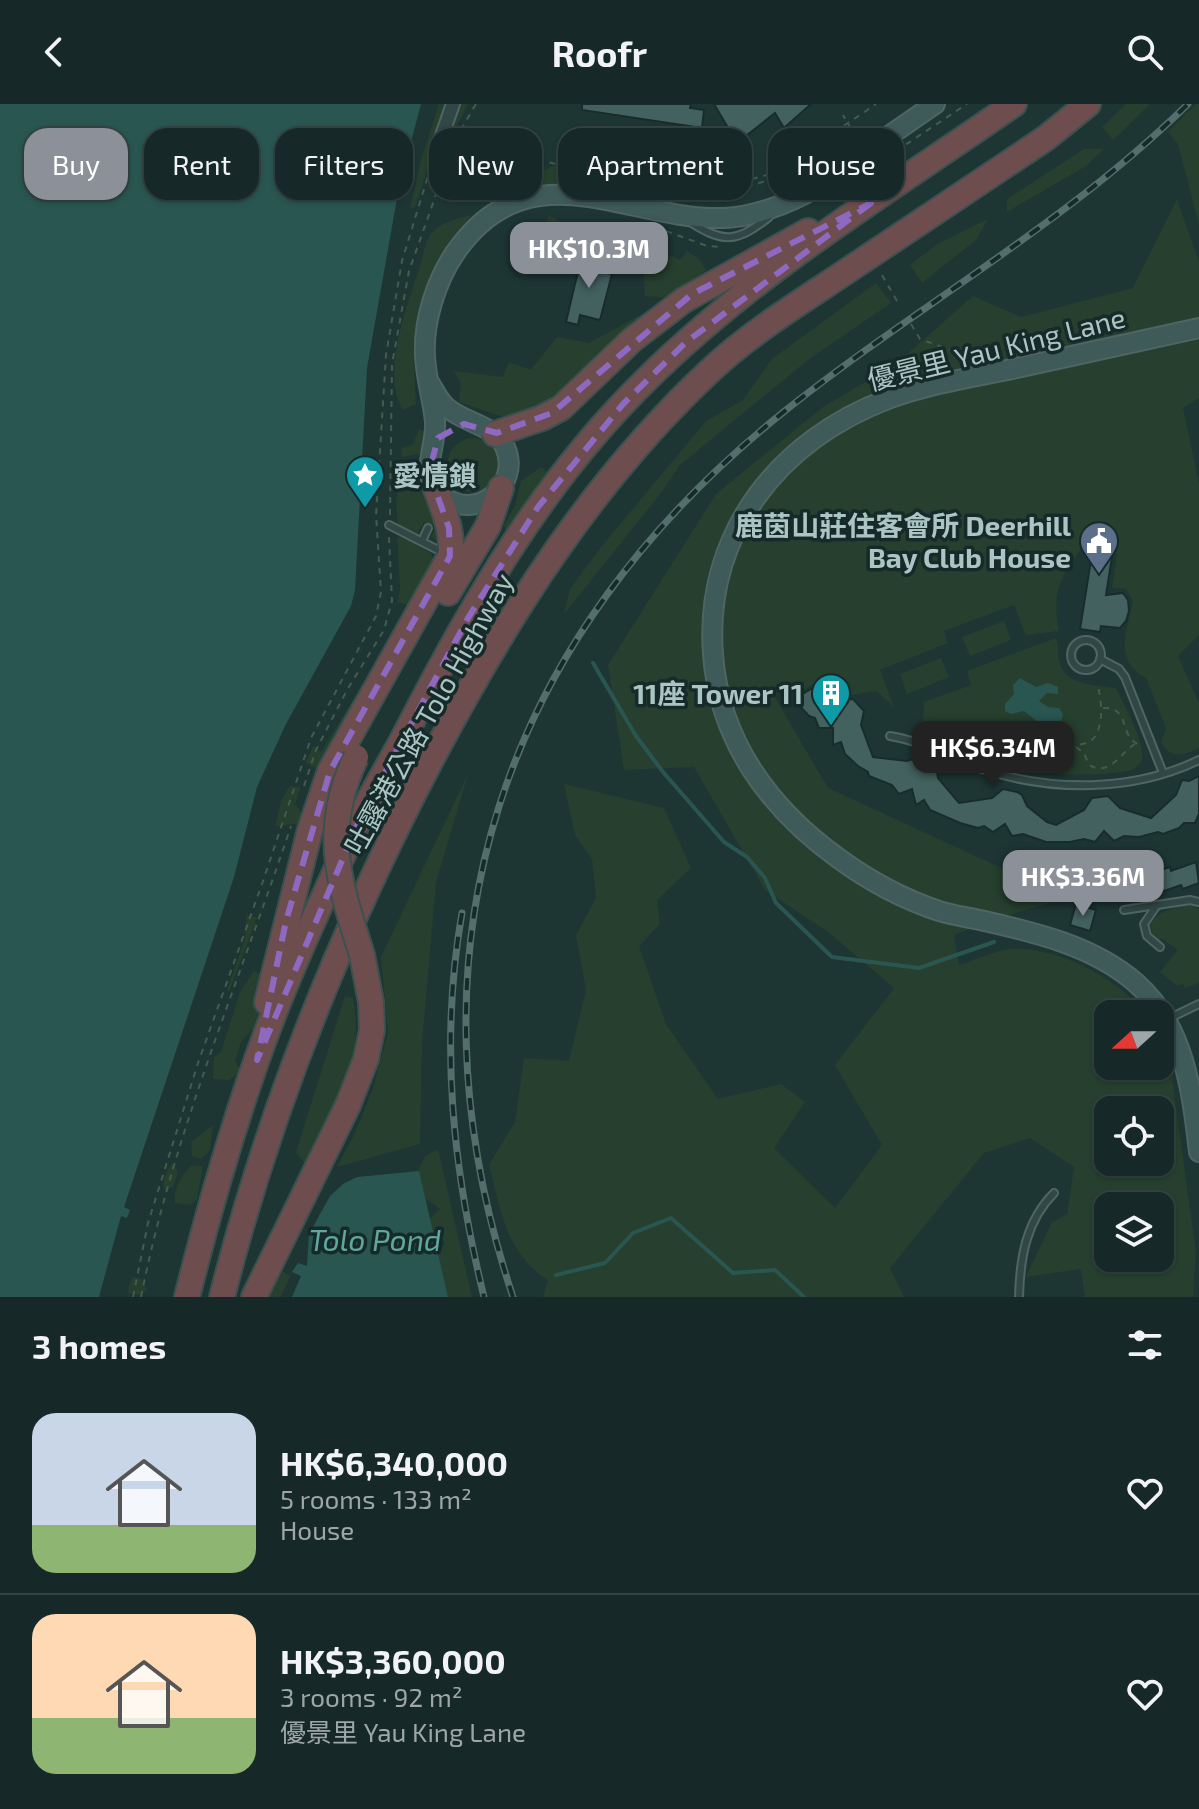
<!DOCTYPE html>
<meta charset="utf-8">
<style>
:root{--surface:#162827;--page:#1f302f;--text:#f1f3f6;--muted:#9ea6a7;--line:#354444;--accent:#8c9099}
body{margin:0;font-family:"Exo 2","Noto Sans TC",sans-serif;background:var(--page);color:var(--text);height:100vh;display:flex;flex-direction:column;font-size:30px;white-space:nowrap}
*{box-sizing:border-box;margin:0}
p{font-size:26px;color:var(--muted)}
.icon{flex:none;width:44px;height:44px;fill:none;stroke:currentColor;stroke-width:2;stroke-linecap:round;stroke-linejoin:round}
.map{position:relative;height:1193px;overflow:hidden}
.side{display:flex;flex-direction:column;background:var(--surface);flex:1}
.side>*{flex:none}
.top-card{position:absolute;left:24px;top:24px;width:1152px;height:72px;display:flex;gap:16px}
.needle{width:52px;rotate:249deg}
.buttons{position:absolute;left:1094px;top:896px;display:grid;gap:16px}
.buttons a{display:grid;place-items:center;width:80px;height:80px;border-radius:16px;background:var(--surface);box-shadow:0 2px 6px #0004,0 0 0 2px var(--line);font-size:40px}
.price{position:absolute;translate:-50% -68px;padding:0 18px;border-radius:16px;background:var(--accent);color:#fff;font-size:26px;line-height:52px;filter:drop-shadow(0 2px 4px #0008)}
.price::after{content:'';position:absolute;left:50%;top:48px;width:24px;height:18px;margin-left:-12px;background:inherit;clip-path:polygon(0 0,100% 0,50% 100%)}
.price.on{background:#222;color:#fff}
ul{padding:0;list-style:none}
li{display:flex;align-items:center;gap:24px;height:200px;padding:0 32px}
li+li{border-top:2px solid var(--line)}
li span{display:grid;place-items:center;flex:none;width:224px;height:160px;border-radius:24px;color:#555}
li>.icon{margin-inline-start:auto}
span .icon{width:96px;height:96px;fill:#fffc;stroke-width:1}
li b{font-size:34px}
h2{display:flex;justify-content:space-between;align-items:center;height:96px;padding:0 32px;font-size:34px}
.chip{padding:0 28px;border-radius:24px;background:var(--surface);box-shadow:0 2px 6px #0004,0 0 0 2px var(--line);font-size:28px;line-height:72px}
.chip.on{background:var(--accent);color:#fff}
header{display:flex;justify-content:space-between;align-items:center;height:104px;padding:0 32px;background:var(--surface);font-size:36px;font-weight:700}
.map>svg:first-child{display:block}
</style>
<header><svg class="icon" aria-label="back" viewBox="0 0 24 24"><path d="M15 5l-7 7 7 7"/></svg>Roofr<svg class="icon" aria-label="search" viewBox="0 0 24 24"><circle cx="10" cy="10" r="6"/><path d="M15 15l6 6"/></svg></header>
<div class="map">
<svg width="1199" height="1193" viewBox="0 0 1199 1193">
<rect width="100%" height="100%" fill="#1d3634"/>
<g fill="#263f2e" fill-rule="evenodd">
<polygon points="439,0 468,0 448,38 439,32 415,103 410,105 422,52"/>
<polygon points="1126,0 1150,0 1113,36 1102,23"/>
<polygon points="1196,0 1199,0 1199,121 1178,40 1168,28"/>
<polygon points="1084,45 1104,45 1086,62 1007,108 1007,95"/>
<polygon points="555,61 578,63 587,73 582,96 538,87 533,72"/>
<polygon points="517,67 528,68 525,88 516,86 508,72"/>
<path d="M1177,95l22,63v136l-16,10 16,75v152l-21,21 21,47v45c-16,8 -29,11 -38,-6l5,-14 -20,-50c-33,-17 -19,-48 -13,-77l-7,-12 -14,-1 5,-34 -8,-6 -24,-4c-24,31 -34,48 -26,87l-33,4 -12,-30 -70,26 4,12 -68,27 14,37 -18,-16 -29,5 -13,-4 -16,-10 -23,13 -22,-1 55,94 238,110 -74,22 -38,15 5,30c16,-4 35,-15 52,-16 46,-3 108,30 135,65h-38v52h52v-29l9,20 27,195 -3,45h-108l-4,-28 -55,8 26,-55 15,-8 7,-47 -44,-29 -46,15 -94,115 14,29h-361l5,-17c-43,-27 -47,-70 -59,-115l26,-43 9,-64 45,3 17,-71 -10,-55 20,-37 -4,-39 -17,-24 -11,-51 100,24 27,60 -34,32 3,24 -21,22 27,78 52,75 63,-15 24,18 -31,46 61,60 47,-63 -47,-80 59,-77 -66,-56 -63,-42 -71,-123 -70,3 -16,-105 108,-171 107,-87 73,-43 77,-68 48,21 112,-29zM1108,1006h52v52h-52zM1108,1102h52v52h-52z"/>
<path d="M472,111l-13,14 -15,23 -14,35 -17,58 3,59 -13,6c-23,-35 5,-107 17,-144 3,-8 4,-22 9,-29 8,-14 29,-19 43,-22z"/>
<polygon points="549,111 573,125 563,154 537,162 527,146 540,134"/>
<polygon points="988,115 976,136 922,179 910,161 936,141"/>
<polygon points="687,147 699,155 706,166 672,194 645,192 643,164 664,164 670,151 681,156"/>
<polygon points="876,179 891,199 808,256 680,361 661,389 564,510 570,485 601,443 706,317 743,296 772,255"/>
<polygon points="651,205 644,220 545,306 507,314 459,298 461,279 454,267 503,273 509,258 531,266 557,233 589,239"/>
<polygon points="419,325 427,328 427,344 419,350 402,353 401,344 413,340"/>
<circle cx="474" cy="361" r="27"/>
<polygon points="541,363 550,370 507,432 504,421 515,402 521,377"/>
<polygon points="401,380 416,383 435,396 439,437 431,434 436,422 424,418 418,429 398,423 396,394"/>
<polygon points="404,432 431,450 438,462 413,503 398,498 400,484 397,434"/>
<polygon points="1004,517 1011,536 970,552 962,533"/>
<path d="M1056,534c3,9 1,17 4,26 8,22 36,21 56,24 7,15 29,55 26,69 -2,15 -17,14 -29,16 -68,7 -132,-10 -190,-43l1,-28 47,-17 -4,-14z"/>
<polygon points="941,554 949,573 907,590 900,570"/>
<polygon points="382,563 323,670 305,658 314,642 321,648 365,576"/>
<polygon points="468,670 436,778 422,940 420,1040 337,1063 355,1029 372,987 388,929 381,853"/>
<path d="M290,682l11,1 -6,17 6,8 13,1 -5,11c-13,-2 -21,3 -34,2l7,-27z"/>
<path d="M1190,801l9,4v74l-14,5 -2,-4 -6,2 -17,-14 18,-22 -17,-12 -2,2 -7,-7 -2,-8c7,-14 25,-18 40,-20z"/>
<polygon points="247,810 257,814 229,888 227,886 245,835"/>
<polygon points="254,867 265,873 258,920 241,938 235,957 241,967 229,976 213,975 214,953 221,948 240,888"/>
<path d="M345,892l8,2c13,62 -20,114 -46,168l-11,-14z"/>
<polygon points="213,1021 210,1046 201,1055 192,1052 191,1038"/>
<polygon points="438,1045 472,1193 446,1193 436,1151 445,1139 423,1121 440,1105 423,1092 413,1078 425,1052"/>
<polygon points="172,1058 178,1068 173,1083 163,1086 164,1074"/>
<path d="M190,1062h13l-6,33 -6,6 -16,-2c-2,-15 6,-25 15,-37z"/>
<polygon points="283,1167 290,1172 281,1193 267,1193"/>
<polygon points="132,1173 141,1175 147,1186 139,1191 127,1189"/>
</g>
<g fill="#295651">
<polygon points="0,0 421,0 399,83 367,264 355,486 351,502 286,620 257,683 234,773 124,1103 130,1106 127,1114 121,1112 99,1193 0,1193"/>
<polygon points="1020,574 1036,583 1048,579 1058,583 1058,590 1047,589 1039,597 1048,603 1059,604 1063,610 1061,618 1054,622 1044,623 1024,607 1011,610 1005,607 1005,600 1014,590 1013,581"/>
<polygon points="419,1067 448,1193 292,1193 301,1172 292,1168 298,1159 307,1162 309,1130 330,1092 343,1080 357,1073"/>
</g>
<g fill="none" stroke-linecap="round" stroke-linejoin="round">
<g stroke="#295651" stroke-width="4">
<polyline points="593,559 636,632 663,668 724,738 747,753 765,774 776,799 832,853 919,864 994,838"/>
<polyline points="556,1171 605,1159 633,1129 671,1114 733,1169 775,1166 804,1193"/>
</g>
</g>
<g fill="#43615e" stroke="#182d2b" stroke-width="2">
<polygon points="582,0 691,0 690,4 704,6 702,24 582,6"/>
<polygon points="714,0 811,0 784,24 775,9 737,39"/>
<polygon points="467,50 498,56 496,70 478,80 462,77"/>
<polygon points="583,146 596,150 594,157 600,158 598,167 612,170 600,216 580,211 578,221 566,218"/>
<polygon points="1102,448 1112,453 1106,491 1123,489 1128,496 1129,507 1126,517 1120,524 1101,522 1100,528 1080,525 1092,450"/>
<polygon points="811,585 837,596 853,595 864,607 861,621 873,653 907,657 922,652 936,660 938,674 959,699 992,694 1003,685 1017,688 1022,691 1027,702 1047,718 1056,721 1084,706 1092,694 1108,692 1120,704 1151,714 1176,691 1182,676 1189,677 1199,672 1199,710 1195,719 1184,719 1179,724 1163,730 1158,728 1139,733 1124,732 1114,737 1104,727 1095,738 1084,735 1070,738 1046,738 1023,730 1012,732 1005,720 993,728 984,722 978,724 960,719 930,706 924,696 916,701 912,685 899,690 892,681 869,672 868,668 858,662 845,650 841,638 833,641 833,624 819,624 815,614 809,612 797,599 796,594"/>
<polygon points="1196,758 1199,779 1183,785 1181,781 1156,790 1154,785 1129,794 1128,789 1103,798 1096,778 1117,771 1118,775 1143,767 1145,771 1170,763 1171,767"/>
<polygon points="1076,800 1096,806 1090,827 1070,821"/>
</g>
<g fill="none" stroke-linecap="round" stroke-linejoin="round">
<g stroke="#4e6563" stroke-width="10">
<g id="lane">
<path d="M690,118c35,22 47,20 79,-5"/>
<polyline points="389,421 444,449"/>
<polyline points="422,437 428,424"/>
<circle cx="1086" cy="551" r="15"/>
<polyline points="1100,555 1119,565 1125,573 1163,669"/>
<path d="M890,632c33,5 60,23 92,33 69,23 151,23 217,-9"/>
<polyline points="1157,801 1144,820 1147,832 1160,843"/>
<polyline points="1124,806 1190,796 1199,798"/>
<polyline points="1170,914 1199,900"/>
<path d="M1019,1193c1,-39 7,-76 35,-104"/>
</g>
</g>
<g stroke="#4e6563" stroke-width="16">
<polyline id="street" points="435,51 453,0"/>
</g>
<g stroke="#4e6563" stroke-width="22">
<g id="secondary">
<path d="M1199,224c-58,13 -116,25 -173,38 -46,10 -95,17 -138,33 -109,41 -184,135 -175,255 6,87 57,155 125,204 30,22 65,41 101,53 13,4 27,6 41,9 54,12 114,26 156,63 49,43 56,109 63,169"/>
<path d="M429,278c5,8 10,19 17,25 18,16 49,18 59,40 17,37 -28,76 -62,49 -26,-21 -6,-48 -8,-74 -2,-22 -9,-43 -10,-66 -2,-34 11,-75 30,-103 74,-108 172,-32 269,-35 29,-1 55,-11 81,-24l130,-90"/>
</g>
</g>
<g stroke="#3b514f" stroke-width="28">
<g id="highway">
<polyline points="495,330 542,314 561,304 632,236 684,196 808,127"/>
<polyline points="448,489 488,422 501,384"/>
<path d="M267,898l43,-172 20,-59 120,-215c4,-23 -6,-45 -14,-67"/>
<path d="M187,1193c20,-80 43,-161 70,-238 28,-80 65,-158 100,-235 15,-32 34,-62 50,-93 65,-127 137,-252 240,-352 109,-108 242,-188 367,-275"/>
<path d="M222,1193c47,-187 119,-365 208,-535 76,-144 162,-282 283,-394 41,-38 91,-68 137,-99 66,-44 131,-88 196,-131l42,-34"/>
<polyline points="254,1193 348,1001 366,955 372,926 371,898 362,851"/>
</g>
</g>
<g stroke="#425c4e" stroke-width="2" stroke-dasharray="6 6" stroke-linecap="butt">
<path d="M457,34c89,24 230,67 318,34 21,-8 38,-23 56,-37 14,-11 30,-20 45,-31"/>
<polyline points="896,47 967,0"/>
<path d="M693,72l-1,17c73,-2 102,-22 159,-64l-8,-14"/>
<polyline points="655,123 707,142 721,143"/>
<polyline points="882,171 897,197"/>
<polyline points="911,220 920,235 978,256"/>
<polyline points="390,411 392,260 409,167 456,34 476,0"/>
<path d="M1103,604c30,-1 14,31 38,37"/>
<path d="M976,632c36,21 59,19 98,10 8,-2 18,-3 22,-11 8,-16 5,-33 2,-50"/>
<path d="M1076,643l8,6 5,12c21,12 31,-12 46,-21"/>
<polyline points="304,682 316,646 347,586 384,526 392,497 389,433"/>
<polyline points="133,1193 148,1119 198,959 262,780 311,634 376,512 381,488 376,411 386,251 402,157 431,62"/>
<path d="M141,1193c32,-162 98,-315 150,-471"/>
</g>
<use href="#lane" stroke="#314745" stroke-width="6"/>
<use href="#street" stroke="#314745" stroke-width="12"/>
<use href="#secondary" stroke="#3e5a59" stroke-width="18"/>
<use href="#highway" stroke="#6e4d4f" stroke-width="24"/>
<g stroke="#526f6c" stroke-width="7">
<g id="rail">
<path d="M462,809c-23,130 -9,257 22,384"/>
<path d="M513,1193c-117,-350 -12,-660 273,-887 132,-105 281,-187 402,-306"/>
</g>
</g>
<use href="#rail" stroke="#162b29" stroke-width="4" stroke-dasharray="12" stroke-linecap="butt"/>
<g stroke="#3b514f" stroke-width="28" stroke-linecap="butt">
<path id="highway-bridge" d="M356,653c-35,74 -17,125 6,198"/>
</g>
<use href="#highway-bridge" stroke="#6e4d4f" stroke-width="24"/>
</g>
<path fill="none" stroke="#8e69c1" stroke-width="6" stroke-dasharray="16 10" stroke-linejoin="round" d="M871,99l-186,140 -61,60 -86,104 -70,111 -110,205 -101,237 29,-139 44,-150 120,-215 -1,-28 -20,-56 9,-34 26,-14 33,9 55,-20 140,-119z"/>
<defs>
<g id="sight-pin" transform="scale(2)"><path d="M0 17L-7.5 6A9.5 9.5 0 1 1 7.5 6Z" fill="#0f9aa8" stroke="#162b29"/><path d="M0-6L1.8-2.2L6-1.7L2.9 1.2L3.7 5.4L0 3.3L-3.7 5.4L-2.9 1.2L-6-1.7L-1.8-2.2Z" fill="#fff"/></g>
<g id="civic-pin" transform="scale(2)"><path d="M0 17L-7.5 6A9.5 9.5 0 1 1 7.5 6Z" fill="#5c6f8a" stroke="#162b29"/><path d="M-.6-6.5H3V-4.5H.6V-3L4-1V1h2V6H-6V1h2V-1L-.6-3ZM-1.2 2.5V6h2.4V2.5Z" fill="#fff"/></g>
<g id="building-pin" transform="scale(2)"><path d="M0 17L-7.5 6A9.5 9.5 0 1 1 7.5 6Z" fill="#0f9aa8" stroke="#162b29"/><path d="M-4-6H4V6H1V3H-1V6H-4ZM-2.5-4.3h1.7v1.8h-1.7ZM.8-4.3h1.7v1.8H.8ZM-2.5-1h1.7V.8h-1.7ZM.8-1h1.7V.8H.8Z" fill="#fff"/></g>
</defs>
<g fill-rule="evenodd">
<use href="#sight-pin" x="365" y="371"/>
<use href="#civic-pin" x="1099" y="437"/>
<use href="#building-pin" x="831" y="589"/>
</g>
<g text-anchor="middle" dominant-baseline="central" stroke-width="7" stroke-linejoin="round" paint-order="stroke">
<g font-size="28" fill="#aac5c3" stroke="#162b29">
<text transform="translate(996 244) rotate(-14)">優景里 Yau King Lane</text>
<text transform="translate(428 609) rotate(-61)">吐露港公路 Tolo Highway</text>
</g>
<g font-size="28" font-weight="bold" fill="#aac5c3" stroke="#162b29" text-anchor="end">
<text x="393" y="371" text-anchor="start">愛情鎖</text>
<text x="1071" y="421">鹿茵山莊住客會所 Deerhill<tspan x="1071" dy="32">Bay Club House</tspan></text>
<text x="803" y="589">11座 Tower 11</text>
</g>
<g font-size="30" font-style="italic" fill="#60a79f" stroke="#162b29">
<text x="375" y="1135">Tolo Pond</text>
</g>
</g>
</svg>
<div class="buttons">
<a><svg class="needle" viewBox="-14 -14 28 28"><path d="M0-13l5 13h-10z" fill="#e53935"/><path d="M0 13l5-13h-10z" fill="#9ea6a7"/></svg></a>
<a><svg class="icon" aria-label="locate" viewBox="0 0 24 24"><circle cx="12" cy="12" r="6"/><path d="M12 2v4M12 18v4M2 12h4M18 12h4"/></svg></a>
<a><svg class="icon" aria-label="layers" viewBox="0 0 24 24"><path d="M12 4l9 5-9 5-9-5zM3 14l9 5 9-5"/></svg></a>
</div>
<b class="price" style="left:589px;top:186px">HK$10.3M</b>
<b class="price on" style="left:993px;top:685px">HK$6.34M</b>
<b class="price" style="left:1083px;top:814px">HK$3.36M</b>
<div class="top-card">
<a class="chip on">Buy</a>
<a class="chip">Rent</a>
<a class="chip">Filters</a>
<a class="chip">New</a>
<a class="chip">Apartment</a>
<a class="chip">House</a>
</div>
</div>
<section class="side">
<h2>3 homes<svg class="icon" aria-label="filters" viewBox="0 0 24 24"><path d="M4 7h16M4 17h16"/><circle cx="9" cy="7" r="2"/><circle cx="15" cy="17" r="2"/></svg></h2>
<ul>
<li><span style="background:linear-gradient(#c9d6e8 70%,#8fb573 0)"><svg class="icon" aria-label="home" viewBox="0 0 24 24"><path d="M3 11l9-7 9 7M6 9v11h12V9"/></svg></span><div><b>HK$6,340,000</b><p>5 rooms · 133 m²</p><p>House</p></div><svg class="icon" aria-label="heart" viewBox="0 0 24 24"><path d="M12 20l-8-8c-3-5 5-10 8-4 3-6 11-1 8 4z"/></svg></li>
<li><span style="background:linear-gradient(#ffd9b3 65%,#8fb573 0)"><svg class="icon" aria-label="home" viewBox="0 0 24 24"><path d="M3 11l9-7 9 7M6 9v11h12V9"/></svg></span><div><b>HK$3,360,000</b><p>3 rooms · 92 m²</p><p>優景里 Yau King Lane</p></div><svg class="icon" aria-label="heart" viewBox="0 0 24 24"><path d="M12 20l-8-8c-3-5 5-10 8-4 3-6 11-1 8 4z"/></svg></li>
</ul>
</section>
